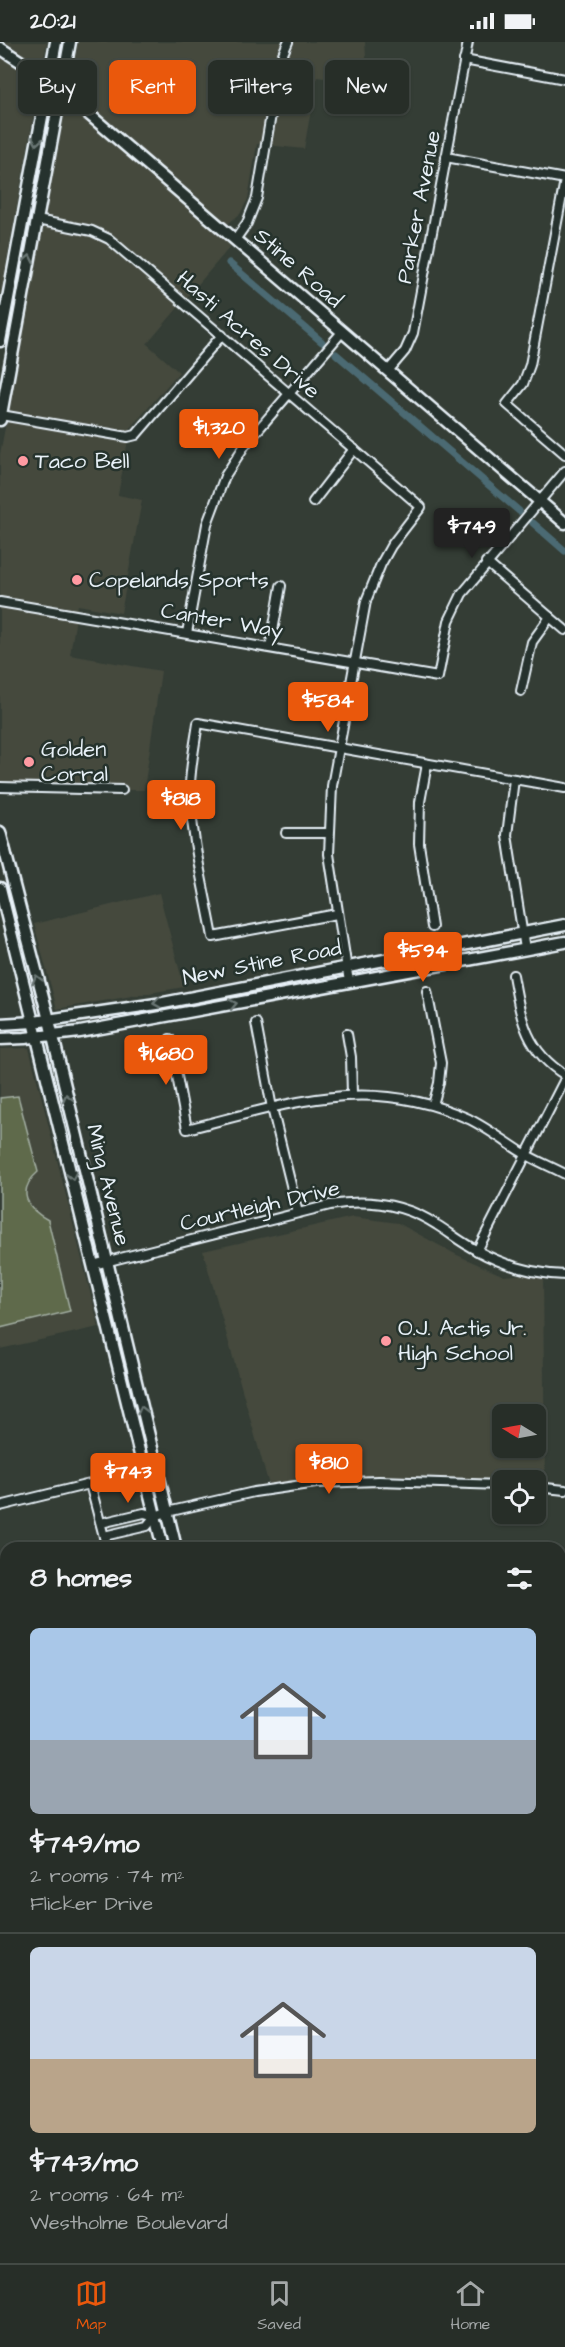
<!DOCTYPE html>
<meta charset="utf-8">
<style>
:root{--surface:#272e28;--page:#2f3630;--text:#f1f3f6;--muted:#a4a8a8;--line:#434a45;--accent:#ea580c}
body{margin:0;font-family:"Architects Daughter",sans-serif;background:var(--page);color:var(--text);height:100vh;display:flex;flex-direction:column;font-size:22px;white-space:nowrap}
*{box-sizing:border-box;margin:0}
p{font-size:20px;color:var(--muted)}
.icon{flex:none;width:33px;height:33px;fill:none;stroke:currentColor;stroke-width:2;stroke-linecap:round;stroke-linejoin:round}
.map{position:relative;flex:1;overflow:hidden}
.panel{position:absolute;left:0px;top:1500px;width:566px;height:722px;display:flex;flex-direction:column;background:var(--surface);border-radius:18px 18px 0 0;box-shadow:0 2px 4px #0004,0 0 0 2px var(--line)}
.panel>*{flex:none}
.guide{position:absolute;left:18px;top:18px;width:530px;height:54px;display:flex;gap:12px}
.needle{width:39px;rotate:280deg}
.buttons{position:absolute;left:492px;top:1362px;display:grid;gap:12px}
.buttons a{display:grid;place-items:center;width:54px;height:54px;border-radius:9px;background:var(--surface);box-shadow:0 2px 4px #0004,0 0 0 2px var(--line);font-size:30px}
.price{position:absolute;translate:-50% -51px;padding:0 14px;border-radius:6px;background:var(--accent);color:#fff;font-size:20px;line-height:39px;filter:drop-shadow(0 2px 3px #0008)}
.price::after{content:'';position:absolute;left:50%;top:36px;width:18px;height:14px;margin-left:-9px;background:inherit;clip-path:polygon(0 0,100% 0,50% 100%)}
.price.active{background:#222;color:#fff}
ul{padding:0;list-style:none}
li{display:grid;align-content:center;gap:12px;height:318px;padding:0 30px}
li+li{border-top:2px solid var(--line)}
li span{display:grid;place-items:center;height:186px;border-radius:9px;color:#555}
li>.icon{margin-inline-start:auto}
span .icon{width:108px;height:108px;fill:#fffc;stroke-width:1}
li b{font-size:26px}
h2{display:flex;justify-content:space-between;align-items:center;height:72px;padding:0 30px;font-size:26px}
.chip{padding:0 21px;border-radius:9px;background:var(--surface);box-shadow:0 2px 4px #0004,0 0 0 2px var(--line);font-size:21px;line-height:54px}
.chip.active{background:var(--accent);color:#fff}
.status{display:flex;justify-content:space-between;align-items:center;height:42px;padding:0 30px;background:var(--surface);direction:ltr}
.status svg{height:16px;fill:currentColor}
.dock{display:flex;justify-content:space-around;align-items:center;height:84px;border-top:2px solid var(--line);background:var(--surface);font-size:16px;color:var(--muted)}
.dock a{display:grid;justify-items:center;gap:3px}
.dock .active{color:var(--accent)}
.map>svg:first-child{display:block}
</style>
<div class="status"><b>20:21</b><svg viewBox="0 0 49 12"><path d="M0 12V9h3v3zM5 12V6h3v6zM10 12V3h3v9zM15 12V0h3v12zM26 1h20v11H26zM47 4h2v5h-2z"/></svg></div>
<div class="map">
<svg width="565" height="2221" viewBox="0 0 565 2221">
<rect width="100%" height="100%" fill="#343d35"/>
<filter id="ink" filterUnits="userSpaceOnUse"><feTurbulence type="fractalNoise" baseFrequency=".0167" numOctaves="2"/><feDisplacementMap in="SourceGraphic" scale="12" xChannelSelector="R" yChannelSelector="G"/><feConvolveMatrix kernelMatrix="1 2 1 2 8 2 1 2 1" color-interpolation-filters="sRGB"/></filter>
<g filter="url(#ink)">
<g fill="#44493e" fill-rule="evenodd">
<polygon points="0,0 47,0 0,258"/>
<polygon points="78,0 365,0 368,43 317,35 304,107 257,102 248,157 240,172 229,181 230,205 147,302 179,330 130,387 118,453 142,458 121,571 78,563 70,613 161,629 144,748 0,748 0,412"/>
<polygon points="159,851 184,945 57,967 34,882"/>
<polygon points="29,1006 99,1285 0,1307 0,1007"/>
<path d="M353,1175l45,6 59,32 47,21 39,-3 2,214h-9v-7h-34v7l-232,2 -67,-238zM502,1372h34v34h-34z"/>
<polygon points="225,2216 419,2216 418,2221 225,2221"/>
</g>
<g fill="#5e6b4c" stroke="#a3aea2" stroke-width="1.5">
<path d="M18,1054l20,76c-22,19 -11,37 10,48l22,91 -70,17v-230z"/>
<polygon points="0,1956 6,1957 6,2091 0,2090"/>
</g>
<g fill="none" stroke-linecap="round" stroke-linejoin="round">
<g stroke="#4c6b73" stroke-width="7">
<polyline points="229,221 322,300"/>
<polyline points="336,312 519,469"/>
<polyline points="533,481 565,509"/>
</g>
<g stroke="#e8f1f8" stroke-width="12">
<g id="minor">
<polyline points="464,18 565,37"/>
<polyline points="446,115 565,137"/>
<polyline points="565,138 530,323 523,342 507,362 565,412"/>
<polyline points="37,178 92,189 109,197 421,465 391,504 381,522 366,559 332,744 329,812 349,940"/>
<polyline points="235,198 247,181 257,156 280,19 288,0"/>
<polyline points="388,329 405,309 413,291 468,0"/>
<polyline points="1,373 128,395 136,393 222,293"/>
<polyline points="313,460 354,407"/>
<polyline points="486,520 565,588"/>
<polyline points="0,560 438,635 449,579 462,552 565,429"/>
<polyline points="187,591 207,482 225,434 245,403 342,290"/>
<polyline points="270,606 281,544"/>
<polyline points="521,649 532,600 550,575"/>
<polyline points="427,722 420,760 419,802 432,885"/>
<polyline points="514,737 507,793 525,907"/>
<polyline points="0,745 122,748"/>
<polyline points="286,791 328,791"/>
<path d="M337,872l-124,23c-9,-50 -23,-102 -23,-153 1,-21 5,-40 8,-61l367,65"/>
<path d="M513,933c8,43 12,75 52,100"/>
<polyline points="427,949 441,1021 439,1041 433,1063"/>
<polyline points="256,981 272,1066 298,1171"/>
<polyline points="347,992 351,1015 352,1052"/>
<path d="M170,997l17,90c101,-25 181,-56 282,-10 18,9 34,21 51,32 14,9 30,15 45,23"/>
<polyline points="477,1209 565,1037"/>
<path d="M93,1223l237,-60c37,-6 75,-1 107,20 13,8 25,18 39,25 27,15 58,24 89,25"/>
<polyline points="536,1445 565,1448"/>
<polyline points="0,1464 90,1442 107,1506"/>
<polyline points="101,1481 144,1471 155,1474"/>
<polyline points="104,1494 147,1484 155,1474 167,1470 254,1450 316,1441 379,1439 502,1443"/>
<polyline points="0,1554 6,1552"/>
<polyline points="560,1560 565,1562"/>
<polyline points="0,1644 6,1642"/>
<polyline points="560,1682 565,1657"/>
<polyline points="0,1733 6,1732"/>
<polyline points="560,1747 565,1748"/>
<polyline points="0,1820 6,1818"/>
<polyline points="560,1850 565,1849"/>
<polyline points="0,1910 6,1912"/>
<polyline points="560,1946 565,1946"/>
<polyline points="560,2035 565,2030"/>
<polyline points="560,2103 565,2109"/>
<polyline points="0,2125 6,2125"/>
<polyline points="560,2196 565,2197"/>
<polyline points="94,2216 118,2221"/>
<polyline points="22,2221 23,2216"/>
<polyline points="182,2221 185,2216"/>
<polyline points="421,2221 422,2216"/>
</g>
</g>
<g stroke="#e8f1f8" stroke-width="15">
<polyline id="tertiary" points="0,6 49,38 565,481"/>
</g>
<g stroke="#e8f1f8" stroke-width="15">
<g id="secondary">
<polyline points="0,299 56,0"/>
<polyline points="0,378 70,0"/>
<polyline points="0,790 49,978 176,1506"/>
<polyline points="0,846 163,1506"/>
<polyline points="0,982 34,980 163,961 565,883"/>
<polyline points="0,997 25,996 80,990 565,900"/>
<polyline points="198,2221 200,2216"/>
<polyline points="213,2221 214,2216"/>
</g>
</g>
<use href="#minor" stroke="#26332d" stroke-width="8"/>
<use href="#tertiary" stroke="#26332d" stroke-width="10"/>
<use href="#secondary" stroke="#26332d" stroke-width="10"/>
</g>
<defs><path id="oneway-chevron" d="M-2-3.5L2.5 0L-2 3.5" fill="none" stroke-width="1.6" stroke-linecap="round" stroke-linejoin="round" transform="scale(1.5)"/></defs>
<g stroke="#6a7674">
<use href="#oneway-chevron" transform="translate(37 99) rotate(100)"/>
<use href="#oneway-chevron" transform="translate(29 217) rotate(-79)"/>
<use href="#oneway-chevron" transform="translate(37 937) rotate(-105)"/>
<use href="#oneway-chevron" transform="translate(157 961) rotate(171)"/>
<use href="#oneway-chevron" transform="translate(233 962) rotate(-11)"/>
<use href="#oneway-chevron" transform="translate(67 1056) rotate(-104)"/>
<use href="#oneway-chevron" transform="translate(72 1134) rotate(77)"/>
<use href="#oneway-chevron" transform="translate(142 1368) rotate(-104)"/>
</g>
</g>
<g fill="#ff9aa2" stroke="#26332d" stroke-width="2">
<circle cx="23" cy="419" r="6"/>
<circle cx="77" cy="538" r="6"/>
<circle cx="29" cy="720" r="6"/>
<circle cx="386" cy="1299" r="6"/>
</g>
<g text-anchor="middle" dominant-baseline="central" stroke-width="5" stroke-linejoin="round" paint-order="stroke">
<g font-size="22" fill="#e8f1f8" stroke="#26332d">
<text transform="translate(419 165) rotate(-79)">Parker Avenue</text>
<text transform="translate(298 226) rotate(41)">Stine Road</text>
<text transform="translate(248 293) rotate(41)">Hasti Acres Drive</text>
<text transform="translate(222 579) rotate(10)">Canter Way</text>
<text transform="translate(262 921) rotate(-11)">New Stine Road</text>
<text transform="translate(108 1143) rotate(76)">Ming Avenue</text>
<text transform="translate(260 1164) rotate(-13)">Courtleigh Drive</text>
</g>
<g font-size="22" fill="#e8f1f8" stroke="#26332d" text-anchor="start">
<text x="35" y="419">Taco Bell</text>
<text x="89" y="538">Copelands Sports</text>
<text x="41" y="707">Golden<tspan x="41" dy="25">Corral</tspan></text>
<text x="398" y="1286">O.J. Actis Jr.<tspan x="398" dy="25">High School</tspan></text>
</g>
</g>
</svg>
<div class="buttons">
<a><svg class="needle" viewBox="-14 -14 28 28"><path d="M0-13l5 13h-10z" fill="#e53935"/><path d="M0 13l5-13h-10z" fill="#a4a8a8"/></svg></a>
<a><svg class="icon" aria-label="locate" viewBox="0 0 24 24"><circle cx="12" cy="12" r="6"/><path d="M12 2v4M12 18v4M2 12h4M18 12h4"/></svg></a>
</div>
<b class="price" style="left:219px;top:418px">$1,320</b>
<b class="price active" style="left:472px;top:517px">$749</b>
<b class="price" style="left:328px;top:691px">$584</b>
<b class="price" style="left:181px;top:789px">$818</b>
<b class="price" style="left:423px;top:941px">$594</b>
<b class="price" style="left:166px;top:1044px">$1,680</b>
<b class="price" style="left:329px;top:1453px">$810</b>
<b class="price" style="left:128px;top:1462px">$743</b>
<div class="guide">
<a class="chip">Buy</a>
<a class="chip active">Rent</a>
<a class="chip">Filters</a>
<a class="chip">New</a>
</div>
<section class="panel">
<h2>8 homes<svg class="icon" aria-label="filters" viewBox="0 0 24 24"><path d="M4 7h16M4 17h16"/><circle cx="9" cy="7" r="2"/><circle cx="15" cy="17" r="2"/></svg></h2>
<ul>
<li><span style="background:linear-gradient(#a9c7e8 60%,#9aa5b1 0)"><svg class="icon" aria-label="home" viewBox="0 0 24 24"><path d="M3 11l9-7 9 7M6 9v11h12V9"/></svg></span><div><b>$749/mo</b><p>2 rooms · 74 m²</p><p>Flicker Drive</p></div></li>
<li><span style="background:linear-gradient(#c9d6e8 60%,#b9a48a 0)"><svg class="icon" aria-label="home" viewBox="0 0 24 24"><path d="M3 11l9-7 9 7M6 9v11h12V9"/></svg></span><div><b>$743/mo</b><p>2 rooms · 64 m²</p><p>Westholme Boulevard</p></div></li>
</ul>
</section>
</div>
<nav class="dock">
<a class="active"><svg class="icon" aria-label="map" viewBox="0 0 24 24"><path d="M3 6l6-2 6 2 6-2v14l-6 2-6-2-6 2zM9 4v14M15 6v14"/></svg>Map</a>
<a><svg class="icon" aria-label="saved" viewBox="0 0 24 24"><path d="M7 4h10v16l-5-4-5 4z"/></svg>Saved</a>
<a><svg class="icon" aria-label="home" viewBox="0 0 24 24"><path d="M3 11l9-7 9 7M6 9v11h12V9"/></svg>Home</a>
</nav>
